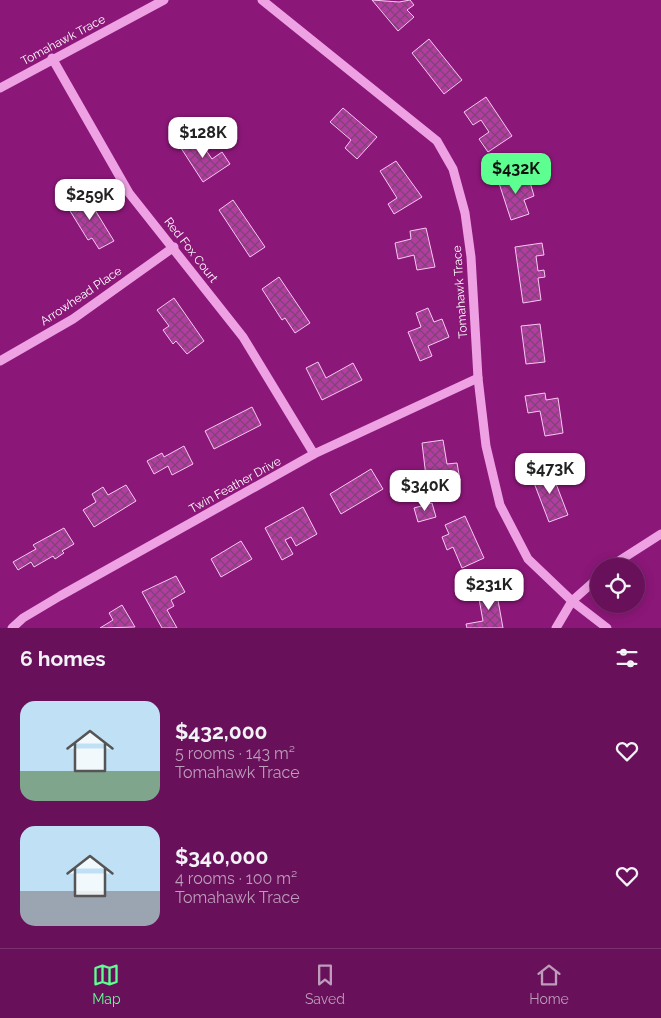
<!DOCTYPE html>
<meta charset="utf-8">
<style>
:root{--surface:#68115a;--page:#6d1a60;--text:#f1f3f6;--muted:#bd9dbb;--line:#7b3170;--accent:#5eff91}
body{margin:0;font-family:Raleway,sans-serif;background:var(--page);color:var(--text);height:100vh;display:flex;flex-direction:column;font-size:19px;white-space:nowrap}
*{box-sizing:border-box;margin:0}
p{font-size:16px;color:var(--muted)}
.icon{flex:none;width:28px;height:28px;fill:none;stroke:currentColor;stroke-width:2;stroke-linecap:round;stroke-linejoin:round}
.map{position:relative;height:628px;overflow:hidden}
.details{display:flex;flex-direction:column;background:var(--surface);flex:1}
.details>*{flex:none}
.fabs{position:absolute;left:590px;top:558px;display:grid;gap:10px}
.fabs a{display:grid;place-items:center;width:55px;height:55px;border-radius:50%;background:var(--surface);box-shadow:0 2px 12px #0003,0 0 0 1px var(--line);font-size:25px}
.price{position:absolute;translate:-50% -42px;padding:0 11px;border-radius:10px;background:#fff;color:#222;font-size:16px;line-height:32px;filter:drop-shadow(0 1px 2px #0008)}
.price::after{content:'';position:absolute;left:50%;top:30px;width:15px;height:11px;margin-left:-8px;background:inherit;clip-path:polygon(0 0,100% 0,50% 100%)}
.price.on{background:var(--accent);color:#111}
ul{padding:0;list-style:none}
li{display:flex;align-items:center;gap:15px;height:125px;padding:0 20px}
li span{display:grid;place-items:center;flex:none;width:140px;height:100px;border-radius:15px;color:#555}
li>.icon{margin-inline-start:auto}
span .icon{width:60px;height:60px;fill:#fffc;stroke-width:1}
li b{font-size:21px}
h2{display:flex;justify-content:space-between;align-items:center;height:60px;padding:0 20px;font-size:21px}
.menu{display:flex;justify-content:space-around;align-items:center;height:70px;border-top:1px solid var(--line);background:var(--surface);font-size:14px;color:var(--muted)}
.menu a{display:grid;justify-items:center;gap:2px}
.menu .on{color:var(--accent)}
.map>svg:first-child{display:block}
</style>
<div class="map">
<svg width="661" height="628" viewBox="0 0 661 628">
<defs>
<pattern id="building-cross-hatch" width="8" height="8" patternUnits="userSpaceOnUse" patternTransform="scale(1.25)"><rect width="8" height="8" fill="#b23ca0"/><path d="M0 0l8 8M0 8l8-8" fill="none" stroke="#7f4476"/></pattern>
</defs>
<rect width="100%" height="100%" fill="#8b1778"/>
<g fill="url(#building-cross-hatch)" stroke="#fac7f3">
<polygon points="372,0 399,2 410,0 414,5 407,10 414,17 398,31"/>
<polygon points="429,39 462,80 444,94 412,53"/>
<polygon points="486,97 512,136 488,152 479,139 489,132 481,120 473,125 464,112"/>
<polygon points="343,108 377,137 357,159 345,148 351,140 330,122"/>
<polygon points="195,134 212,159 222,152 230,164 203,182 179,145"/>
<polygon points="396,161 422,197 394,214 388,204 397,198 380,171"/>
<polygon points="518,173 522,184 530,182 534,196 524,200 529,214 511,220 498,180"/>
<polygon points="90,193 99,208 95,210 114,241 99,249 92,238 88,240 67,206"/>
<polygon points="233,200 265,247 250,257 219,210"/>
<polygon points="426,228 435,267 417,270 414,255 398,259 395,243 411,239 410,231"/>
<polygon points="542,243 544,255 536,256 538,271 544,270 545,277 538,278 541,300 523,303 515,247"/>
<polygon points="279,277 310,323 295,333 285,318 282,320 262,289"/>
<polygon points="174,298 204,341 187,354 176,341 173,344 163,330 169,326 157,310"/>
<polygon points="428,308 434,322 442,319 449,337 428,346 432,356 420,361 408,332 421,327 416,313"/>
<polygon points="540,324 545,362 526,364 521,326"/>
<polygon points="318,362 326,378 353,363 362,380 322,400 306,368"/>
<polygon points="545,393 546,400 558,398 563,433 545,436 540,411 528,413 525,396"/>
<polygon points="252,407 261,425 214,449 205,431"/>
<polygon points="443,440 447,464 457,463 460,480 427,485 422,443"/>
<polygon points="184,446 193,464 172,475 168,466 154,474 147,461 162,453 164,457"/>
<polygon points="550,468 568,515 549,522 531,475"/>
<polygon points="371,469 383,489 341,514 330,494"/>
<polygon points="126,485 136,501 94,527 83,510 96,502 92,494 103,487 108,495"/>
<polygon points="432,503 436,517 418,522 414,508"/>
<polygon points="303,507 317,534 296,546 291,537 285,540 293,554 282,560 265,528"/>
<polygon points="465,516 484,558 462,568 453,547 447,550 442,537 449,534 445,525"/>
<polygon points="64,528 74,544 62,551 64,553 55,559 53,556 34,567 31,562 18,570 13,562 36,549 33,545"/>
<polygon points="241,541 252,559 221,577 211,559"/>
<polygon points="176,576 185,592 171,600 174,606 167,610 177,628 162,628 142,592"/>
<polygon points="496,589 503,628 467,628 466,624 483,621 478,593"/>
<polygon points="122,605 135,627 100,628 113,620 109,613"/>
</g>
<g fill="none" stroke-linecap="round" stroke-linejoin="round">
<g stroke="#eea1e3" stroke-width="9">
<polyline points="262,0 437,141 453,169 465,213 471,257 478,378 486,446 500,505 528,559 572,601 607,628"/>
<polyline points="52,58 129,193 243,337 314,454"/>
<polyline points="0,88 164,0"/>
<polyline points="0,361 73,319 174,247"/>
<polyline points="611,566 661,534"/>
<polyline points="12,628 23,618 60,596 314,454 478,378"/>
<polyline points="556,628 572,601 599,577"/>
</g>
</g>
<g text-anchor="middle" dominant-baseline="central" stroke-width="4" stroke-linejoin="round" paint-order="stroke">
<g font-size="12" fill="#fff" stroke="#8b1778">
<text transform="translate(63 40) rotate(-28)">Tomahawk Trace</text>
<text transform="translate(191 250) rotate(52)">Red Fox Court</text>
<text transform="translate(460 292) rotate(-94)">Tomahawk Trace</text>
<text transform="translate(81 296) rotate(-34)">Arrowhead Place</text>
<text transform="translate(235 485) rotate(-29)">Twin Feather Drive</text>
</g>
</g>
</svg>
<div class="fabs">
<a><svg class="icon" aria-label="locate" viewBox="0 0 24 24"><circle cx="12" cy="12" r="6"/><path d="M12 2v4M12 18v4M2 12h4M18 12h4"/></svg></a>
</div>
<b class="price" style="left:203px;top:159px">$128K</b>
<b class="price on" style="left:516px;top:195px">$432K</b>
<b class="price" style="left:90px;top:221px">$259K</b>
<b class="price" style="left:550px;top:495px">$473K</b>
<b class="price" style="left:425px;top:512px">$340K</b>
<b class="price" style="left:489px;top:611px">$231K</b>
</div>
<section class="details">
<h2>6 homes<svg class="icon" aria-label="filters" viewBox="0 0 24 24"><path d="M4 7h16M4 17h16"/><circle cx="9" cy="7" r="2"/><circle cx="15" cy="17" r="2"/></svg></h2>
<ul>
<li><span style="background:linear-gradient(#bfe0f5 70%,#7fa58c 0)"><svg class="icon" aria-label="home" viewBox="0 0 24 24"><path d="M3 11l9-7 9 7M6 9v11h12V9"/></svg></span><div><b>$432,000</b><p>5 rooms · 143 m²</p><p>Tomahawk Trace</p></div><svg class="icon" aria-label="heart" viewBox="0 0 24 24"><path d="M12 20l-8-8c-3-5 5-10 8-4 3-6 11-1 8 4z"/></svg></li>
<li><span style="background:linear-gradient(#bfe0f5 65%,#9aa5b1 0)"><svg class="icon" aria-label="home" viewBox="0 0 24 24"><path d="M3 11l9-7 9 7M6 9v11h12V9"/></svg></span><div><b>$340,000</b><p>4 rooms · 100 m²</p><p>Tomahawk Trace</p></div><svg class="icon" aria-label="heart" viewBox="0 0 24 24"><path d="M12 20l-8-8c-3-5 5-10 8-4 3-6 11-1 8 4z"/></svg></li>
</ul>
</section>
<nav class="menu">
<a class="on"><svg class="icon" aria-label="map" viewBox="0 0 24 24"><path d="M3 6l6-2 6 2 6-2v14l-6 2-6-2-6 2zM9 4v14M15 6v14"/></svg>Map</a>
<a><svg class="icon" aria-label="saved" viewBox="0 0 24 24"><path d="M7 4h10v16l-5-4-5 4z"/></svg>Saved</a>
<a><svg class="icon" aria-label="home" viewBox="0 0 24 24"><path d="M3 11l9-7 9 7M6 9v11h12V9"/></svg>Home</a>
</nav>
